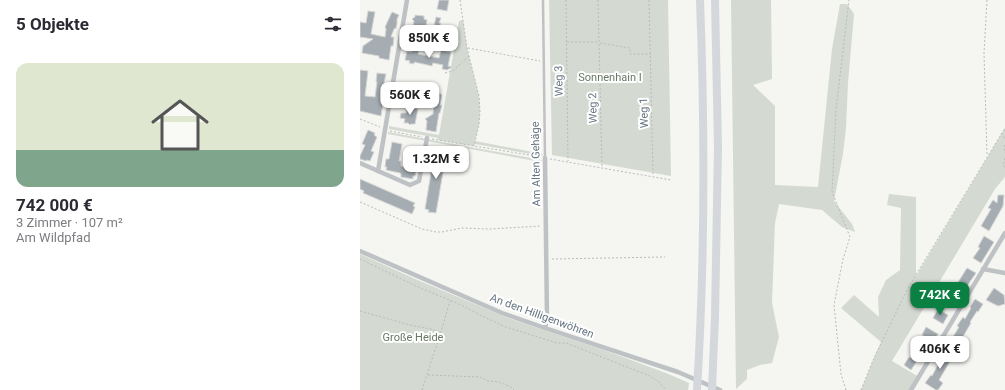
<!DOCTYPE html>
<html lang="de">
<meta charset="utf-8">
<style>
:root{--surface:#fff;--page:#f7f7f7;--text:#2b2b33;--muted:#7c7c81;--line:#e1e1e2;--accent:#0b8043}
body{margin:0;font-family:Roboto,sans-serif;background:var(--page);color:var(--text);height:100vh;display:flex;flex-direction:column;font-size:15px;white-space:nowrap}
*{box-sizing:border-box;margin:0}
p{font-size:13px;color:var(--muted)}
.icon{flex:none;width:22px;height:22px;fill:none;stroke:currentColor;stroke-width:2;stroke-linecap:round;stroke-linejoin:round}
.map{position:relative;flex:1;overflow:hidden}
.panel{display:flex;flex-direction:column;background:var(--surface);width:360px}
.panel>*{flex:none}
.price{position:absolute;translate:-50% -34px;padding:0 9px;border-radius:8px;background:#fff;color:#222;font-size:13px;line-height:26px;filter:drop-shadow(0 1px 2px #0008)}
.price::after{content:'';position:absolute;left:50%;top:24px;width:12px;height:9px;margin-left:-6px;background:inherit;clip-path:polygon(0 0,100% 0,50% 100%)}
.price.selected{background:var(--accent);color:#fff}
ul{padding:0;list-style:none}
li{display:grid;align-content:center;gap:8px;height:212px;padding:0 16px}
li+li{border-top:1px solid var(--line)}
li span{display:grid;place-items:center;height:124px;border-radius:12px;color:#555}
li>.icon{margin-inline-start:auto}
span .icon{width:72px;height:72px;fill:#fffc;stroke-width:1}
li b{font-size:17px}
h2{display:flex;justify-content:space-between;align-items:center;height:48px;padding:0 16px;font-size:17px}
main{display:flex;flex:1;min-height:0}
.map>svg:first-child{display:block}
</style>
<main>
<section class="panel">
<h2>5 Objekte<svg class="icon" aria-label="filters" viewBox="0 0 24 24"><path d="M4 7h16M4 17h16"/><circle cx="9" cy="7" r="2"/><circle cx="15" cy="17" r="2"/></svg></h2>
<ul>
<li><span style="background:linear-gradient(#dfe7d0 70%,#7fa58c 0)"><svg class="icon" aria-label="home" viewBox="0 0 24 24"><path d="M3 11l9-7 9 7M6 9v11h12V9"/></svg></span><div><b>742 000 €</b><p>3 Zimmer · 107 m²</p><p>Am Wildpfad</p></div></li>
</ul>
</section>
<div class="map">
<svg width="645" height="390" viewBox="0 0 645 390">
<rect width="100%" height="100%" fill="#f5f5f1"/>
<g fill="#d4dad1">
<polygon points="189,0 308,0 311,176 192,155"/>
<polygon points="371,0 411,0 412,79 393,85 415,106 415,185 458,187 472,49 480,4 487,4 494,14 488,83 486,128 483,154 474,201 492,224 495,232 482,227 462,210 419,204 415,223 412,303 419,337 412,363 400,365 387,370 387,379 376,389"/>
<polygon points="103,20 107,48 119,96 120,111 119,125 115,141 183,154 182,156 115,144 114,146 78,140 78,138 29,129 29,126 79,135 99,21"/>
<polygon points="645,128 645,177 635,189 532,361 559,377 551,390 501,390 514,358 521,342 481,308 494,295 519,317 518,297 526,280 540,270 541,208 527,205 529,194 556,197 556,276"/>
<polygon points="28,132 182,160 181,162 28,134"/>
<polygon points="0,254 53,278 148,318 244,350 306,373 329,383 328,390 0,390"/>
</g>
<g fill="#a5adb2" stroke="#d6d6d4">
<polygon points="79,0 89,0 87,11 77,9"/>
<polygon points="8,11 15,12 11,34 25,37 26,29 25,27 32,12 39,15 37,19 37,24 36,28 34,29 31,37 34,37 33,46 31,46 29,60 19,58 19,56 2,53 3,46 13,39 0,37 0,22 6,23"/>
<polygon points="55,15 64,16 64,19 67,20 66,27 61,26 58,41 49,39 51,29 52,27 53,27 54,21 52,19 55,17"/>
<polygon points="76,17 81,18 79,23 81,23 80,26 95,29 93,43 68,37 71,26 74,26"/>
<polygon points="52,49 59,51 58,54 79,58 81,50 91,52 88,66 92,67 87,70 82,69 83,65 73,63 72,66 54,62 54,64 49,63 50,61 45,60 47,51 51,52"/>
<polygon points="0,70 8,71 5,96 15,97 17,82 16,82 17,73 26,74 24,83 26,84 21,116 0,111"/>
<polygon points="46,88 59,90 57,100 44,97"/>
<polygon points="60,90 81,94 82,95 80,105 82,105 80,113 79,113 76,132 66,130 67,121 65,119 73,114 75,95 68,101 65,101"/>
<polygon points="47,107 58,109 55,124 51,124 50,125 48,123 44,123 45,119 40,118 41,113 46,113"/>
<polygon points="8,130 15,133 14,135 17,137 11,151 14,152 10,161 6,160 6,161 0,159 0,156 5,145 2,144"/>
<polygon points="32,142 42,144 39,161 41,161 41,166 56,168 55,176 53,176 53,179 41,177 41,174 40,173 26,170 27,167 25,167 26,159 29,159"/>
<polygon points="51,148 60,149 58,159 49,158"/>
<polygon points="79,148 87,149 76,213 68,212 69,210 65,209 75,149 79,150"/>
<polygon points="0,179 55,203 53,206 55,207 52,214 3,193 4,191 0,189"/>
<polygon points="638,195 644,195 643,206 629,231 621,226 631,209 628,208 633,200 637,203"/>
<polygon points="624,236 634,242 621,263 613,258 620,248 618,247"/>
<polygon points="607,268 616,273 602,293 600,292 592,306 585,302 589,294 590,295"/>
<polygon points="634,288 644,295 645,304 638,306 626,300"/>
<polygon points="615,299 623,304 618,312 617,311 610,322 611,323 598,345 591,340 599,327 597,326 603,317 605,319 611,308 610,307"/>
<polygon points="578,309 588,315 583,324 573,318"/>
<polygon points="566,327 578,334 564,356 556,350 564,336 562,335"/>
<polygon points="587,348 595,353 579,380 583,383 578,390 576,390 565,383 571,375 572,376"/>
<polygon points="549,357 557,361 551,370 544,365"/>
</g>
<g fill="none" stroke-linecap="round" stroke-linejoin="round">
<g stroke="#b8bbbd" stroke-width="1" stroke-dasharray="2 2" stroke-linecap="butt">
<polyline points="100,0 107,48 119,96 120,111 119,125 114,146"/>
<polyline points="206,0 208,161"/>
<polyline points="238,0 242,167"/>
<polyline points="289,0 293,176"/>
<polyline points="627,0 624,53 627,155"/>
<polyline points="207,42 239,42"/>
<polyline points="240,43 270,48 270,54 291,54"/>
<polyline points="108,48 180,61"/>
<polyline points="85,73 93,71 109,56"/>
<polyline points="0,119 20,127"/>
<polyline points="30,131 62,137"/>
<polyline points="641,133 645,139"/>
<polyline points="72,139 181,157"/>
<polyline points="645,145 644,147 645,153"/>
<polyline points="645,158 643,165 645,168"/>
<polyline points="190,159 311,180"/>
<polyline points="0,202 62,229 76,232 82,232 102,228 130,229 181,226"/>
<polyline points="0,259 56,286 101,305 124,317 146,327 197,343 206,343 290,376 299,382 306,390"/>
<polyline points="192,259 305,257"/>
<polyline points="0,311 50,325 71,329 80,332"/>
<polyline points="68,375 120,377 128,381 139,382 151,387 154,390"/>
<polyline points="62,390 81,332 90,301"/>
<polyline points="486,390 481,374 474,305 483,259 490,237 472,192 476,110 489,0"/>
<polyline points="501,390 514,358 548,288 645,128"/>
</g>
<polyline stroke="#bec2c5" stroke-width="2.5" points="183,0 185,158"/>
<g stroke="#bec2c5" stroke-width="4.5">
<polyline points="0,163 50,185 59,181 67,138"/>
<polyline points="18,171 47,0"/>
<polyline points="0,251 142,313 185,328 318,372 360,390"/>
<polyline points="623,269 645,273"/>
<polyline points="185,328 187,319 185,158"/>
<polyline points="551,390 645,233"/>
</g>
<g stroke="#d4d8dc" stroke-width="8">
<path d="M337,390c8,-130 8,-260 3,-390"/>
<polyline points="352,390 355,317 358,147 355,0"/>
</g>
</g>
<g text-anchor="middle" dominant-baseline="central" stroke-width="4" stroke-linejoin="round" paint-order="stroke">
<g font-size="11" fill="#687864" stroke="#fff">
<text x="250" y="77">Sonnenhain I</text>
<text x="53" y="337">Große Heide</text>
</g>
<g font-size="11" fill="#667581" stroke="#fff">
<text transform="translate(199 81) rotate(-91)">Weg 3</text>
<text transform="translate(233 108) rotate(-91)">Weg 2</text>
<text transform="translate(284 113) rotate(-92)">Weg 1</text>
<text transform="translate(176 164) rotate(-91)">Am Alten Gehäge</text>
<text transform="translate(182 316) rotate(20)">An den Hilligenwöhren</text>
</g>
</g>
</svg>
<b class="price" style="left:69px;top:59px">850K €</b>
<b class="price" style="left:50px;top:116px">560K €</b>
<b class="price" style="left:76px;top:180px">1.32M €</b>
<b class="price selected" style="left:580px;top:316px">742K €</b>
<b class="price" style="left:580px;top:370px">406K €</b>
</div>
</main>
